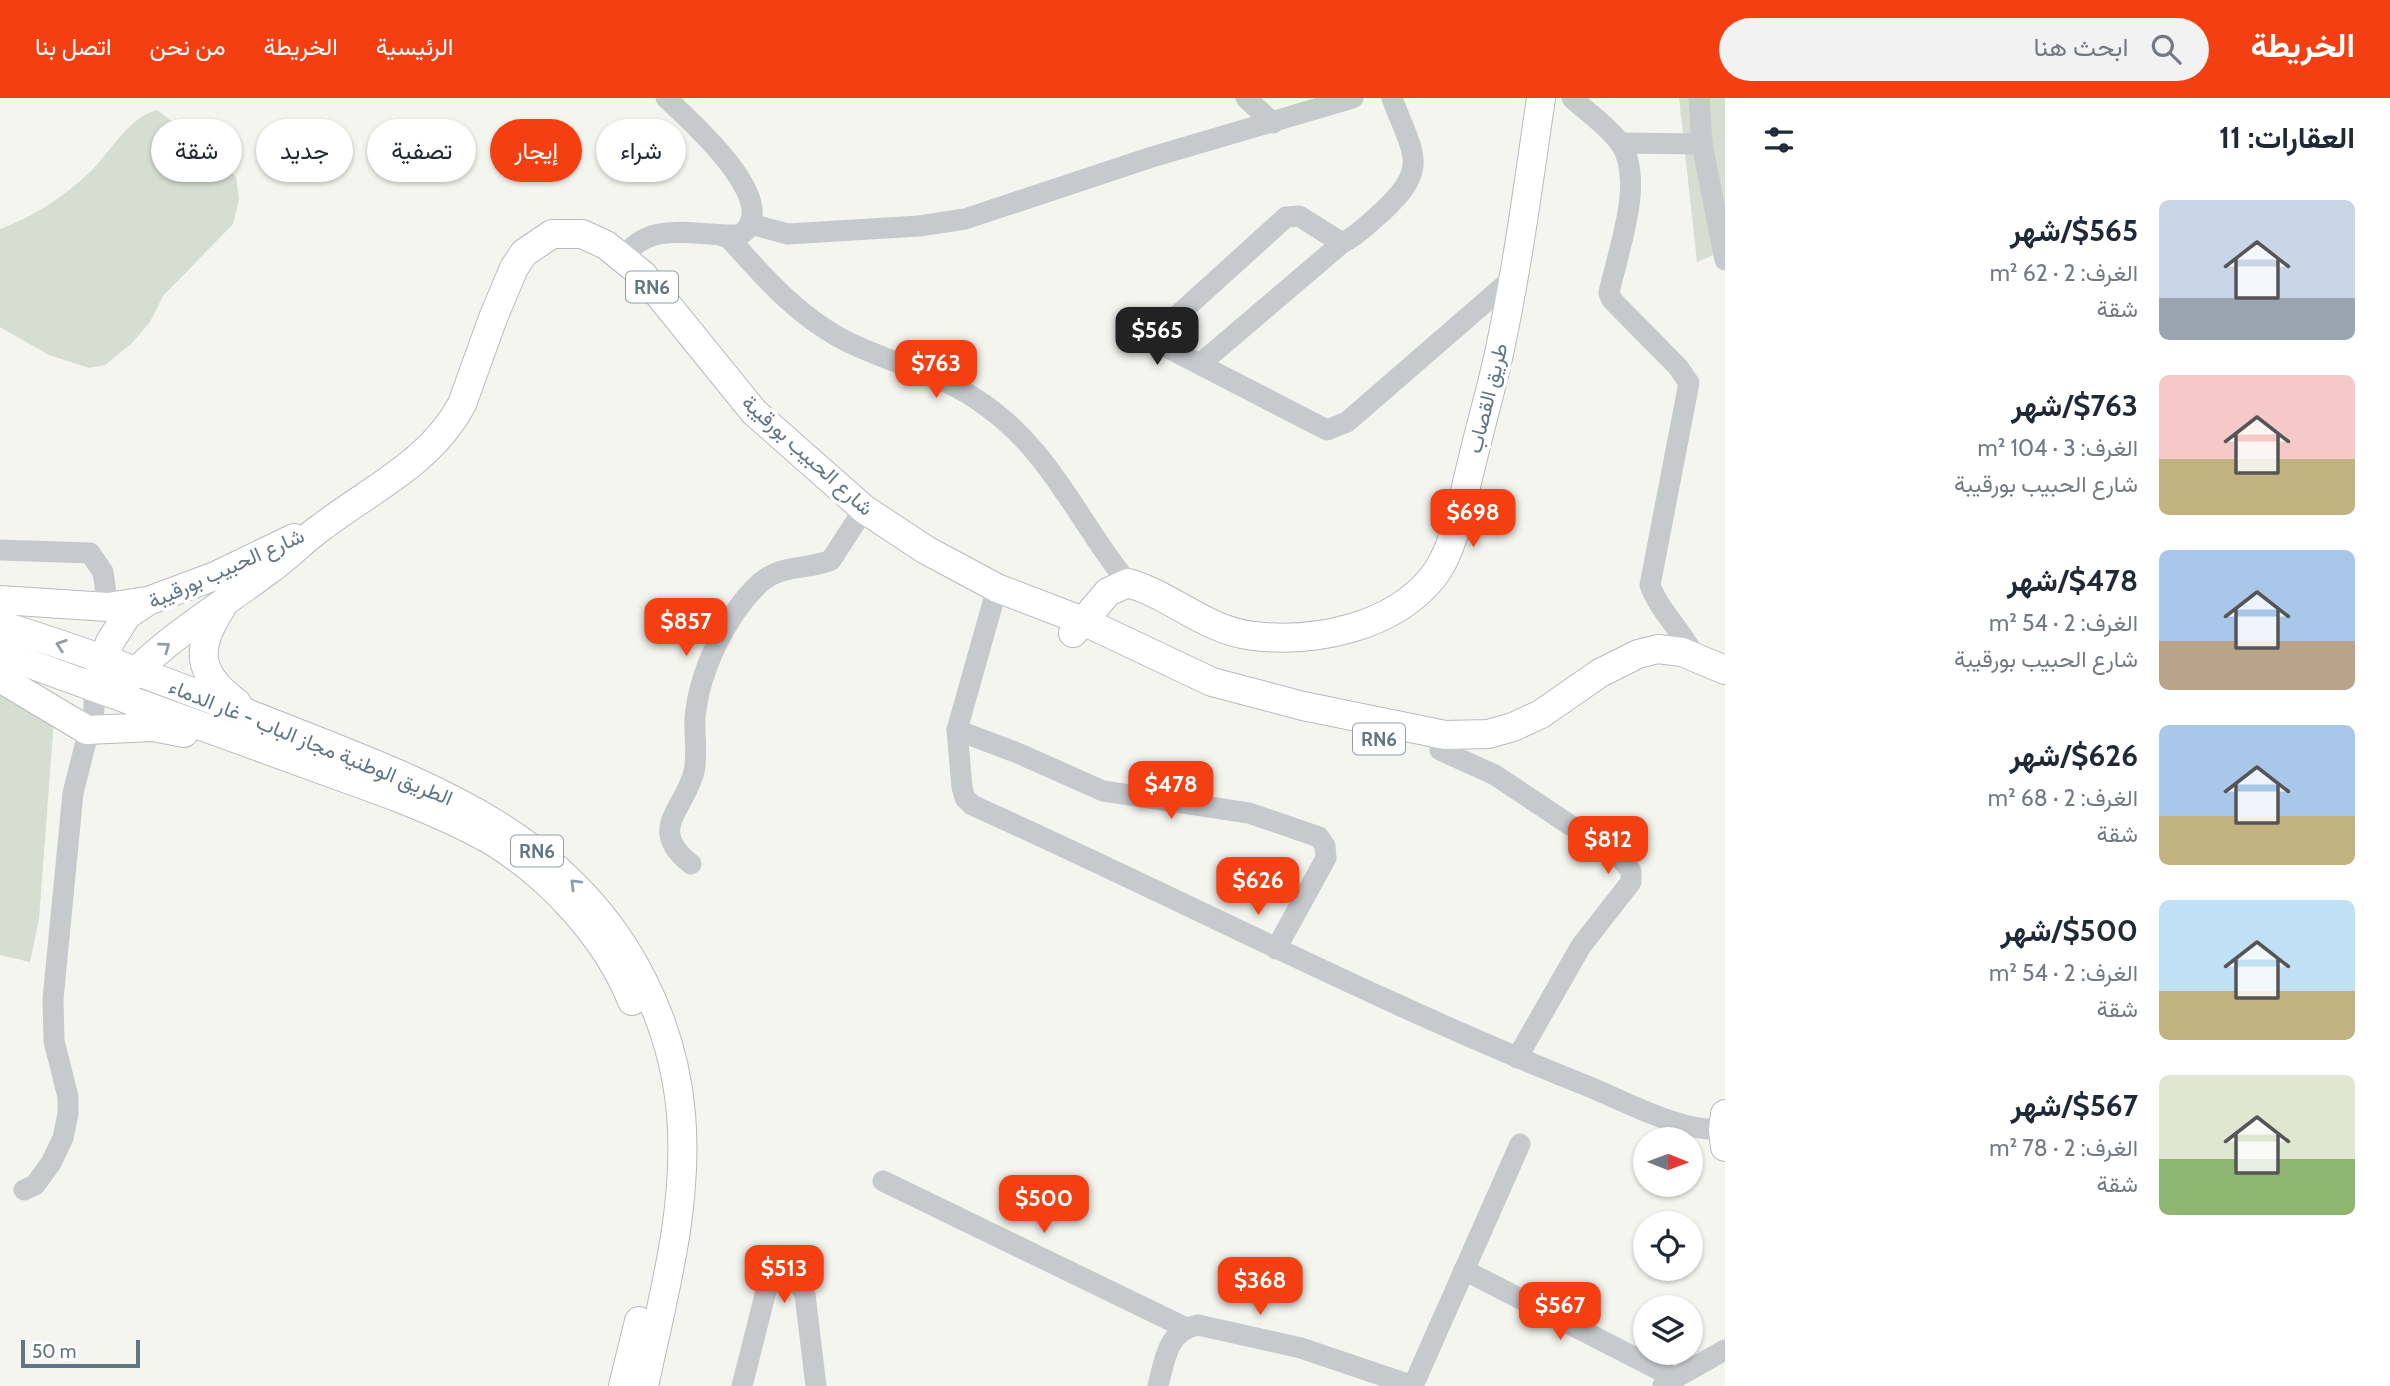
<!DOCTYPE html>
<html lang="ar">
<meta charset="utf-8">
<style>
:root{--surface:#fff;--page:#f2f2f3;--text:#1f2937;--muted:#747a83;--accent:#f33f12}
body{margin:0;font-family:Cabin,Vazirmatn,sans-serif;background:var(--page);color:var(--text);direction:rtl;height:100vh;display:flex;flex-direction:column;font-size:26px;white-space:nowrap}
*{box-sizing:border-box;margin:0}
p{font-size:23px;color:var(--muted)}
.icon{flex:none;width:38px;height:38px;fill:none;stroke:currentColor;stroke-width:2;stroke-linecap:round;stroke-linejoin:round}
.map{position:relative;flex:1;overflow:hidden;direction:ltr}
.details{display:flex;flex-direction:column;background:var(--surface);width:665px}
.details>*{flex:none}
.guide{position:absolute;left:21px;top:21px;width:665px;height:63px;direction:rtl;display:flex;gap:14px}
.needle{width:46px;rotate:91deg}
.tools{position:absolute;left:1633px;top:1029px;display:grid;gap:14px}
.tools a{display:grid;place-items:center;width:70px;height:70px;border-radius:50%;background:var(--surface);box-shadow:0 2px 5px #0004;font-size:35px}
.scale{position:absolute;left:21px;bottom:18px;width:119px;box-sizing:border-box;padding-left:7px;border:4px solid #617685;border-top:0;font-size:19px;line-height:24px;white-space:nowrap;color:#617685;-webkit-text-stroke:5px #fff;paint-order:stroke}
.price{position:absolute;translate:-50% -60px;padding:0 16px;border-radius:14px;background:var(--accent);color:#fff;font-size:23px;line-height:46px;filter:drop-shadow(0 2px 4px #0008)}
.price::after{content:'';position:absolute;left:50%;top:42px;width:21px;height:16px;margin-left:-10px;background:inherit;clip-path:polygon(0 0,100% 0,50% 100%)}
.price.current{background:#222;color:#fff}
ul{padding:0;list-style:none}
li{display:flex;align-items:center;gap:21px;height:175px;padding:0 35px}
li span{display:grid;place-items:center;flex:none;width:196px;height:140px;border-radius:10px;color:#555}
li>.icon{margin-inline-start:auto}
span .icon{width:84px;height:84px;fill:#fffc;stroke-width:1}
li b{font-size:30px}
h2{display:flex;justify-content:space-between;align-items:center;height:84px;padding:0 35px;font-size:30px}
.chip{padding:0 24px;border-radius:32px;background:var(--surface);box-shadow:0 2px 5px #0004;font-size:24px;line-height:63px}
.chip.current{background:var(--accent);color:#fff}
header{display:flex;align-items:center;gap:42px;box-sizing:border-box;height:98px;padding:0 35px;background:var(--accent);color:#fff}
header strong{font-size:33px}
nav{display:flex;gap:38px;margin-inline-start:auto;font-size:24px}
.search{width:490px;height:63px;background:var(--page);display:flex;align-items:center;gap:18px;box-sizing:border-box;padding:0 24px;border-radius:38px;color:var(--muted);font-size:26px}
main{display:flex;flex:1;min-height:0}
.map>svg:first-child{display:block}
</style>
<header>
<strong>الخريطة</strong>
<div class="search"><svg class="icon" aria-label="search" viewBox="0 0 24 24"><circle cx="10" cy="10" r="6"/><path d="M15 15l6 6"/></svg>ابحث هنا</div>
<nav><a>الرئيسية</a><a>الخريطة</a><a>من نحن</a><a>اتصل بنا</a></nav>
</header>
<main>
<section class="details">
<h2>العقارات: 11<svg class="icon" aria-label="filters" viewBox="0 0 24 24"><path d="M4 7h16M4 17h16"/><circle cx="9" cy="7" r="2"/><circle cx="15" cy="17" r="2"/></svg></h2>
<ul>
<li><span style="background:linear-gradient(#c9d6e8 70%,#9aa5b1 0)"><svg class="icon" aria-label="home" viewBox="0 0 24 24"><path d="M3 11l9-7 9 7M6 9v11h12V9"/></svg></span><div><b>$565/شهر</b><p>الغرف: 2 · 62 m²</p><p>شقة</p></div></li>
<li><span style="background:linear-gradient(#f6c9c9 60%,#c2b280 0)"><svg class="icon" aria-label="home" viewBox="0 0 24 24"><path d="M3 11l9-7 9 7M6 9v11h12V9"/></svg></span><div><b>$763/شهر</b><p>الغرف: 3 · 104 m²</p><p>شارع الحبيب بورقيبة</p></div></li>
<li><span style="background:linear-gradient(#a9c7e8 65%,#b9a48a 0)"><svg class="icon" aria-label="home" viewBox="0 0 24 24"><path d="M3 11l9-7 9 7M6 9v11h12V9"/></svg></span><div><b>$478/شهر</b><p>الغرف: 2 · 54 m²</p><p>شارع الحبيب بورقيبة</p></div></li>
<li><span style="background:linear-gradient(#a9c7e8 65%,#c2b280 0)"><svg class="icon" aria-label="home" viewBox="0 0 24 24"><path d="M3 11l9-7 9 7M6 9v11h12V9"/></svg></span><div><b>$626/شهر</b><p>الغرف: 2 · 68 m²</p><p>شقة</p></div></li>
<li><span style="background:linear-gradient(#bfe0f5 65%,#c2b280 0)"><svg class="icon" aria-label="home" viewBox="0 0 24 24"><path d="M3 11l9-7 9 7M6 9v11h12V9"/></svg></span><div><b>$500/شهر</b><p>الغرف: 2 · 54 m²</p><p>شقة</p></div></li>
<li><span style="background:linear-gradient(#dfe7d0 60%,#8fb573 0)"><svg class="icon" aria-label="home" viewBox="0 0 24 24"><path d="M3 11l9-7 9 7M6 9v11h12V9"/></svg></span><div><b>$567/شهر</b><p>الغرف: 2 · 78 m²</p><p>شقة</p></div></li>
</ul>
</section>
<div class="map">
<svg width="1725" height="1288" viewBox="0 0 1725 1288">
<rect width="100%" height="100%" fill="#f5f5f0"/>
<g fill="#d6ddd1">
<polygon points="1679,0 1725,0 1725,152 1697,164"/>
<path d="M157,12l50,38 29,29 3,22 -6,25 -70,72 -13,26 -18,21 -27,22 -16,3 -40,-13 -49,-28v-98c33,-12 65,-33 91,-58 21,-21 37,-53 66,-61z"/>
<polygon points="0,589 54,621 39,821 30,864 0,857"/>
</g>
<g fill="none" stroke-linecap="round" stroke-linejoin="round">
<g stroke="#b7bbbf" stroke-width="30">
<g id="major">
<polyline points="0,502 108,509 146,503"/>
<path d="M222,509c-27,41 -26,66 15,96"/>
<path d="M0,527c95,29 189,65 282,102 143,57 286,105 360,252 21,41 35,89 39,135 8,92 -18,183 -37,272"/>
<path d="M1073,535l35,-41 20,-9c45,13 78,48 126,53 62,7 139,-9 179,-59 22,-27 30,-81 39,-115 9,-39 21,-78 29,-118 17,-81 28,-164 40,-246"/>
<path d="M0,555l394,143c33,13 67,27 98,45 58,35 115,97 140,160"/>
<polyline points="98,578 110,544 127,517 148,503 215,478 294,440"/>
<polyline points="0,580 87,632 153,629 184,635"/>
<path d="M116,596c40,-51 102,-85 153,-124 19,-13 35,-31 54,-44 50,-38 108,-64 139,-122l31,-86 21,-50 10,-15 28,-19h30l24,11 37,30 111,137 110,97 62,41 71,38 86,33 129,61 91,24 142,29 43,-1 25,-7 28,-13 59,-41 38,-19 20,-5 24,3 43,18"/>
<polyline points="1725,1016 1723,1032 1725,1049"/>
<polyline points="623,1288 639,1223"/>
</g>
</g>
<g stroke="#c7cacd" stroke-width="21">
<polyline points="1246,0 1273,25"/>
<path d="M1392,0c21,57 39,69 -11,115 -13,11 -24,23 -39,30l-43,-27 -13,1 -119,108 -6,16 7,7 159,82 20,-8 166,-144"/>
<path d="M1572,0c15,14 36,28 48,45 26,37 -3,110 -11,150l3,7 66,67 11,16 -39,202c10,28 36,49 47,77"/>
<polyline points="1699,0 1702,46 1725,162"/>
<polyline points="1620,45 1702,46"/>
<polyline points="750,126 788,136 919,128 965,121 1152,59 1353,0"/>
<path d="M722,138l7,2c37,42 77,87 130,109 39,18 81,28 117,52 74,48 100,120 152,184"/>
<path d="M623,160c27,-40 76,-21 117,-23 46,-31 -51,-115 -74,-137"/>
<polyline points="1200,266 1342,145"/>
<polyline points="0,452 90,455 103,474 108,509"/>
<path d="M997,490l-40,142 5,57 3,11 7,7c205,92 404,197 613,280 40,16 98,49 140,44"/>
<polyline points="957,632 1020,656 1103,693 1249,715 1319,739 1325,748 1326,760 1276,851"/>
<polyline points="1440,652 1495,677 1621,761 1631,773 1631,784 1581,848 1517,960"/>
<path d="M691,766c-44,-35 -8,-52 3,-92 4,-18 0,-36 1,-54 4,-46 31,-104 66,-136 21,-18 47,-12 70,-22l33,-51"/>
<polyline points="883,1083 1186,1230"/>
<polyline points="24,1092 35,1087 51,1065 63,1040 68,1016 68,999 54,943 53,901 73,695 94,612 94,587"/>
<polyline points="1464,1172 1675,1280"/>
<polyline points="1663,1287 1725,1252"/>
<polyline points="742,1288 766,1193 774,1179 787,1176 798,1183 805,1197 816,1288"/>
<path d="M1158,1288c7,-27 9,-55 40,-61l103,23 112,38"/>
<polyline points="1413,1288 1520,1046"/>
</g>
<use href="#major" stroke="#fff" stroke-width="28"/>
</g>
<defs><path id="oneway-chevron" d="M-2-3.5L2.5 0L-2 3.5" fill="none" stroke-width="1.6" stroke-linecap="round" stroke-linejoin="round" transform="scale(1.75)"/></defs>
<g stroke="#909faa">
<use href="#oneway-chevron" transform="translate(61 547) rotate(-161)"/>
<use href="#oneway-chevron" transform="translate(165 549) rotate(-37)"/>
<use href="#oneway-chevron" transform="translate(575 786) rotate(-135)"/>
</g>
<g text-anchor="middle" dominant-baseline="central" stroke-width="7" stroke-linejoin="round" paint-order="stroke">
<g fill="#fff" stroke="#909faa" stroke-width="2">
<rect x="626" y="173.5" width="52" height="31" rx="5"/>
<rect x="1353" y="625.5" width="52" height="31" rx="5"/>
<rect x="511" y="737.5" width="52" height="31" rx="5"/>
</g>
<g font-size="19" font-weight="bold" fill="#617685">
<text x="652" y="189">RN6</text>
<text x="1379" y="641">RN6</text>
<text x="537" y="753">RN6</text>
</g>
<g font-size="21" fill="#617685" stroke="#fff">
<text transform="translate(1487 300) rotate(-76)">طريق القصاب</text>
<text transform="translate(808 357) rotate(42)">شارع الحبيب بورقيبة</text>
<text transform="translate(226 470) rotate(-24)">شارع الحبيب بورقيبة</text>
<text transform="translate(311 644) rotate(22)">الطريق الوطنية مجاز الباب - غار الدماء</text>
</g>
</g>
</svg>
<div class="tools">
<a><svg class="needle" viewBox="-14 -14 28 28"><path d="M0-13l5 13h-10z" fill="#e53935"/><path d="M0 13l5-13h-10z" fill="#747a83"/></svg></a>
<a><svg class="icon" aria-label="locate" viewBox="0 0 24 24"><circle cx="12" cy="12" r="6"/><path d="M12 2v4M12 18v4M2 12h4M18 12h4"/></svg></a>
<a><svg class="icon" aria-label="layers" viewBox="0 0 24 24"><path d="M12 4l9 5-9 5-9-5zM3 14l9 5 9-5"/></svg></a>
</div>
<div class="scale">50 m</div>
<b class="price current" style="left:1157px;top:269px">$565</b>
<b class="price" style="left:936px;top:302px">$763</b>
<b class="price" style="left:1473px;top:451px">$698</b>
<b class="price" style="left:686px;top:560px">$857</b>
<b class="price" style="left:1171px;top:723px">$478</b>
<b class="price" style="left:1608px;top:778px">$812</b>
<b class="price" style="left:1258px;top:819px">$626</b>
<b class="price" style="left:1044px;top:1137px">$500</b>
<b class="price" style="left:784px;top:1207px">$513</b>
<b class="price" style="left:1260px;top:1219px">$368</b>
<b class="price" style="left:1560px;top:1244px">$567</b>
<div class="guide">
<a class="chip">شراء</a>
<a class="chip current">إيجار</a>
<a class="chip">تصفية</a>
<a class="chip">جديد</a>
<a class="chip">شقة</a>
</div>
</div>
</main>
